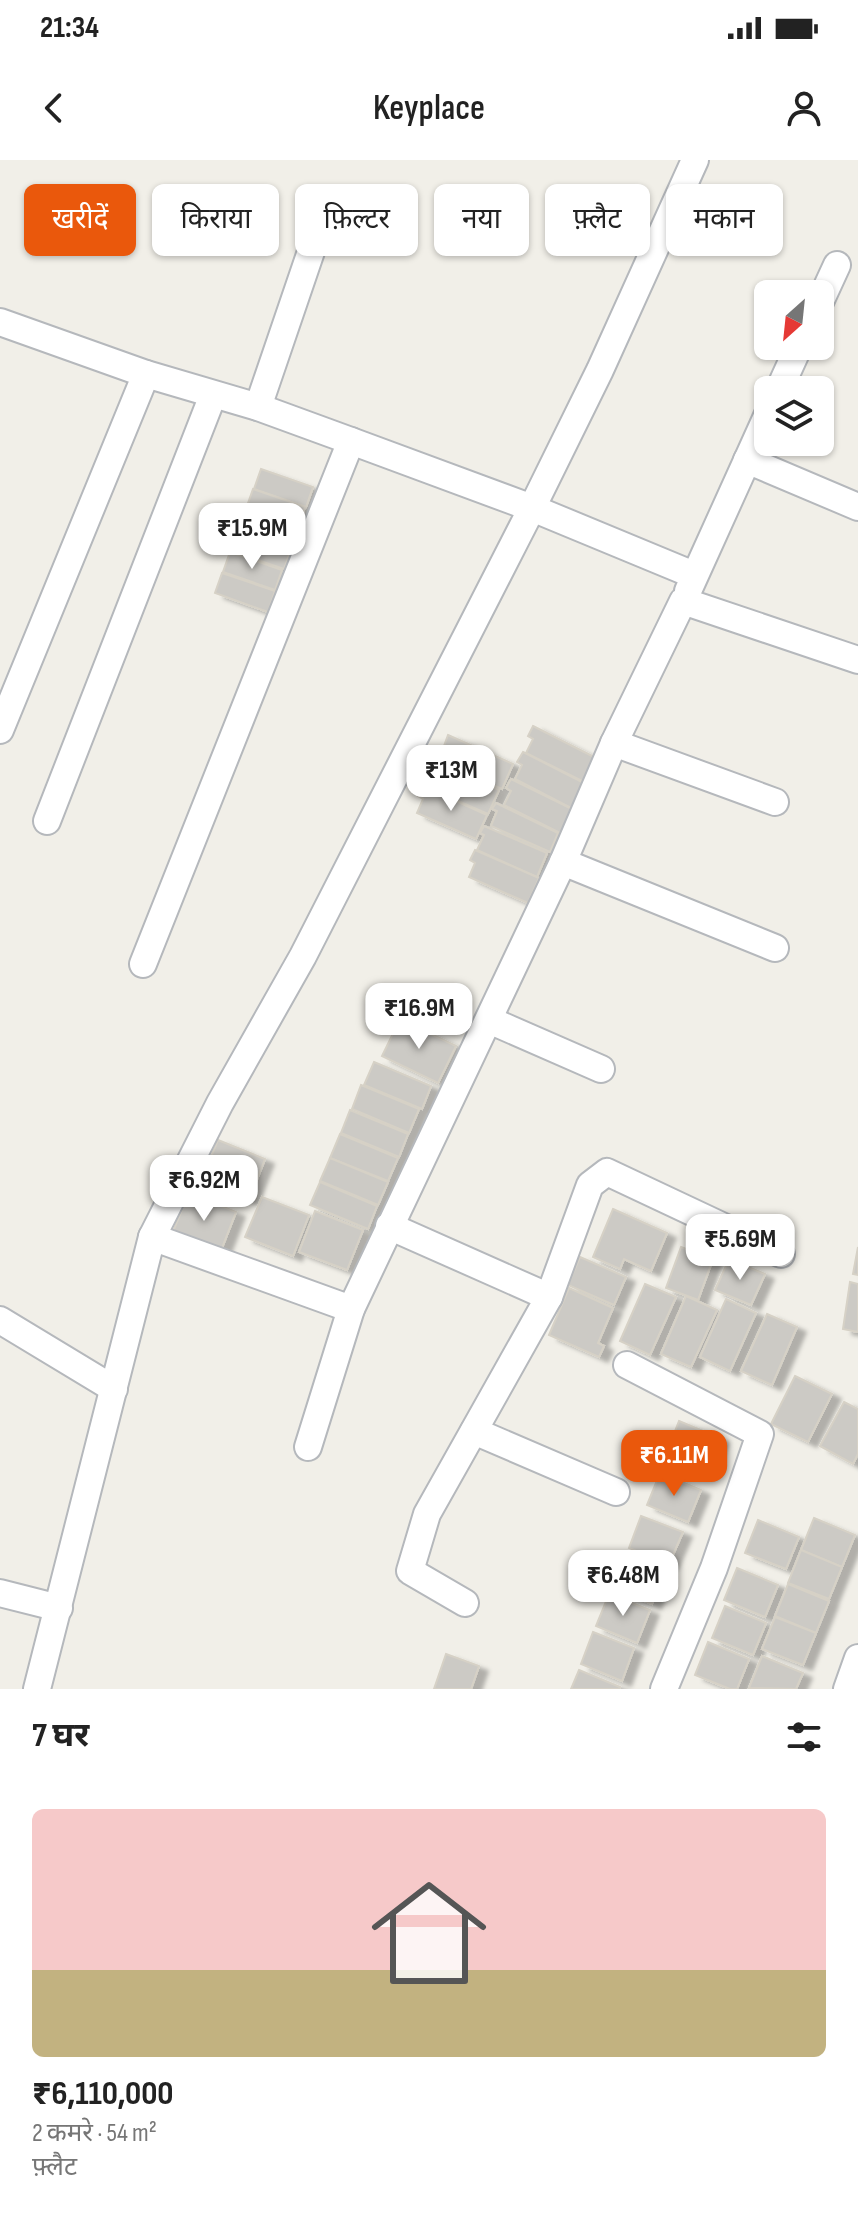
<!DOCTYPE html>
<html lang="hi">
<meta charset="utf-8">
<style>
:root{--surface:#fff;--page:#f6f6f6;--text:#222;--muted:#767676;--accent:#ea580c}
body{margin:0;font-family:"Sofia Sans Condensed","Noto Sans Devanagari",sans-serif;background:var(--page);color:var(--text);height:100vh;display:flex;flex-direction:column;font-size:30px;white-space:nowrap}
*{box-sizing:border-box;margin:0}
p{font-size:26px;color:var(--muted)}
.icon{flex:none;width:44px;height:44px;fill:none;stroke:currentColor;stroke-width:2;stroke-linecap:round;stroke-linejoin:round}
.map{position:relative;height:1529px;overflow:hidden}
.drawer{display:flex;flex-direction:column;background:var(--surface);flex:1}
.drawer>*{flex:none}
.hud{position:absolute;left:24px;top:24px;width:810px;height:72px;display:flex;gap:16px}
.needle{width:52px;rotate:207deg}
.buttons{position:absolute;left:754px;top:120px;display:grid;gap:16px}
.buttons a{display:grid;place-items:center;width:80px;height:80px;border-radius:12px;background:var(--surface);box-shadow:0 2px 6px #0004;font-size:40px}
.price{position:absolute;translate:-50% -68px;padding:0 18px;border-radius:16px;background:#fff;color:#222;font-size:26px;line-height:52px;filter:drop-shadow(0 2px 4px #0008)}
.price::after{content:'';position:absolute;left:50%;top:48px;width:24px;height:18px;margin-left:-12px;background:inherit;clip-path:polygon(0 0,100% 0,50% 100%)}
.price.selected{background:var(--accent);color:#fff}
ul{padding:0;list-style:none}
li{display:grid;align-content:center;gap:16px;height:424px;padding:0 32px}
li span{display:grid;place-items:center;height:248px;border-radius:12px;color:#555}
li>.icon{margin-inline-start:auto}
span .icon{width:144px;height:144px;fill:#fffc;stroke-width:1}
li b{font-size:34px}
h2{display:flex;justify-content:space-between;align-items:center;height:96px;padding:0 32px;font-size:34px}
.pill{padding:0 28px;border-radius:12px;background:var(--surface);box-shadow:0 2px 6px #0004;font-size:28px;line-height:72px}
.pill.selected{background:var(--accent);color:#fff}
.status{display:flex;justify-content:space-between;align-items:center;height:56px;padding:0 40px;background:var(--surface);direction:ltr}
.status svg{height:22px;fill:currentColor}
header{display:flex;justify-content:space-between;align-items:center;height:104px;padding:0 32px;background:var(--surface);font-size:36px;font-weight:600}
.map>svg:first-child{display:block}
</style>
<div class="status"><b>21:34</b><svg viewBox="0 0 49 12"><path d="M0 12V9h3v3zM5 12V6h3v6zM10 12V3h3v9zM15 12V0h3v12zM26 1h20v11H26zM47 4h2v5h-2z"/></svg></div>
<header><svg class="icon" aria-label="back" viewBox="0 0 24 24"><path d="M15 5l-7 7 7 7"/></svg>Keyplace<svg class="icon" aria-label="person" viewBox="0 0 24 24"><circle cx="12" cy="8" r="4"/><path d="M4 21q1-7 8-7t8 7"/></svg></header>
<div class="map">
<svg width="858" height="1529" viewBox="0 0 858 1529">
<defs>
<filter id="shadow"><feDropShadow dx="9" dy="5" stdDeviation="2" flood-color="#0004"/></filter>
</defs>
<rect width="100%" height="100%" fill="#f1efe8"/>
<g fill="#cccac5" stroke="#d6d1c6" stroke-width="2" filter="url(#shadow)">
<polygon points="261,309 313,327 306,347 254,329"/>
<polygon points="253,329 305,347 298,367 246,349"/>
<polygon points="246,350 299,368 292,389 239,371"/>
<polygon points="238,371 291,389 284,409 232,391"/>
<polygon points="230,392 282,410 275,430 223,412"/>
<polygon points="222,413 275,431 268,452 215,433"/>
<polygon points="533,566 596,598 584,622 526,593 533,579 528,576"/>
<polygon points="448,575 513,604 502,629 442,603 449,588 444,586"/>
<polygon points="523,592 586,624 573,649 515,619 522,605 517,602"/>
<polygon points="434,601 499,630 488,654 428,628 434,613 429,611"/>
<polygon points="511,619 574,650 562,674 504,645 511,631 506,628"/>
<polygon points="423,626 487,655 476,679 417,653 423,639 418,636"/>
<polygon points="496,643 558,673 550,692 491,666 497,651 492,649"/>
<polygon points="484,666 547,693 537,717 477,690 484,675 480,673"/>
<polygon points="475,690 539,718 528,743 469,717 475,703 470,700"/>
<polygon points="400,859 456,886 438,923 382,896"/>
<polygon points="374,902 431,926 422,949 364,925"/>
<polygon points="361,925 419,949 409,973 352,949"/>
<polygon points="350,950 408,974 399,997 341,973"/>
<polygon points="340,974 398,998 388,1021 330,998"/>
<polygon points="218,980 265,999 249,1040 201,1021"/>
<polygon points="330,998 388,1022 378,1045 320,1021"/>
<polygon points="320,1022 377,1046 368,1069 310,1045"/>
<polygon points="189,1033 236,1052 220,1093 172,1074"/>
<polygon points="262,1037 309,1055 293,1096 245,1077"/>
<polygon points="613,1049 667,1073 651,1111 624,1099 620,1109 593,1097"/>
<polygon points="315,1051 363,1070 347,1110 299,1092"/>
<polygon points="681,1087 713,1099 698,1140 666,1128"/>
<polygon points="858,1087 858,1115 853,1114"/>
<polygon points="580,1097 626,1117 614,1145 568,1125"/>
<polygon points="729,1099 765,1114 751,1145 715,1130"/>
<polygon points="850,1122 858,1124 858,1172 843,1169"/>
<polygon points="645,1124 676,1137 650,1195 620,1181"/>
<polygon points="569,1128 613,1148 598,1183 604,1186 599,1197 549,1175"/>
<polygon points="686,1136 717,1150 691,1207 661,1194"/>
<polygon points="726,1139 756,1153 730,1211 700,1197"/>
<polygon points="767,1154 797,1167 772,1225 741,1211"/>
<polygon points="795,1216 832,1234 808,1282 771,1264"/>
<polygon points="844,1242 858,1249 858,1294 853,1304 820,1286"/>
<polygon points="679,1261 720,1278 707,1310 666,1294"/>
<polygon points="660,1313 701,1330 688,1362 647,1345"/>
<polygon points="641,1356 683,1372 669,1404 629,1388"/>
<polygon points="814,1358 855,1375 842,1407 801,1390"/>
<polygon points="758,1360 799,1377 786,1409 745,1393"/>
<polygon points="801,1390 842,1407 829,1439 788,1423"/>
<polygon points="624,1396 665,1412 652,1444 611,1428"/>
<polygon points="737,1408 778,1425 765,1457 724,1440"/>
<polygon points="788,1424 829,1441 816,1473 775,1456"/>
<polygon points="609,1434 650,1450 637,1483 596,1466"/>
<polygon points="725,1446 766,1463 753,1495 712,1478"/>
<polygon points="775,1457 816,1473 803,1505 762,1489"/>
<polygon points="593,1472 634,1488 622,1521 581,1504"/>
<polygon points="708,1482 749,1499 737,1529 730,1529 695,1515"/>
<polygon points="446,1494 479,1506 471,1529 434,1529"/>
<polygon points="762,1496 803,1513 796,1529 749,1528"/>
<polygon points="579,1510 620,1527 619,1529 571,1529"/>
</g>
<g fill="none" stroke-linecap="round" stroke-linejoin="round">
<g stroke="#b5b8bc" stroke-width="30">
<g id="minor">
<polyline points="820,142 837,105"/>
<polyline points="0,162 146,214 258,247 351,281 532,348 694,415"/>
<polyline points="779,230 799,186"/>
<polyline points="258,247 319,68"/>
<polyline points="747,300 858,347"/>
<polyline points="688,431 768,254"/>
<polyline points="0,570 146,214"/>
<polyline points="614,583 775,642"/>
<polyline points="47,661 213,235"/>
<polyline points="563,702 775,788"/>
<polyline points="143,804 351,281"/>
<polyline points="489,860 601,909"/>
<polyline points="389,1066 549,1137 427,1354 410,1411 465,1443"/>
<polyline points="152,1077 220,943 303,796 532,348 600,210 695,0"/>
<polyline points="549,1137 590,1025 607,1012 781,1094"/>
<polyline points="0,1160 114,1229"/>
<polyline points="627,1205 760,1274 714,1408 664,1529"/>
<polyline points="474,1271 616,1332"/>
<polyline points="308,1287 351,1149 563,702 614,583 683,441 858,500"/>
<polyline points="0,1433 59,1448"/>
<polyline points="37,1529 152,1077 351,1149"/>
<polyline points="847,1529 858,1498"/>
</g>
</g>
<use href="#minor" stroke="#fff" stroke-width="26"/>
</g>
</svg>
<div class="buttons">
<a><svg class="needle" viewBox="-14 -14 28 28"><path d="M0-13l5 13h-10z" fill="#e53935"/><path d="M0 13l5-13h-10z" fill="#767676"/></svg></a>
<a><svg class="icon" aria-label="layers" viewBox="0 0 24 24"><path d="M12 4l9 5-9 5-9-5zM3 14l9 5 9-5"/></svg></a>
</div>
<b class="price" style="left:252px;top:411px">₹15.9M</b>
<b class="price" style="left:451px;top:653px">₹13M</b>
<b class="price" style="left:419px;top:891px">₹16.9M</b>
<b class="price" style="left:204px;top:1063px">₹6.92M</b>
<b class="price" style="left:740px;top:1122px">₹5.69M</b>
<b class="price selected" style="left:674px;top:1338px">₹6.11M</b>
<b class="price" style="left:623px;top:1458px">₹6.48M</b>
<div class="hud">
<a class="pill selected">खरीदें</a>
<a class="pill">किराया</a>
<a class="pill">फ़िल्टर</a>
<a class="pill">नया</a>
<a class="pill">फ़्लैट</a>
<a class="pill">मकान</a>
</div>
</div>
<section class="drawer">
<h2>7 घर<svg class="icon" aria-label="filters" viewBox="0 0 24 24"><path d="M4 7h16M4 17h16"/><circle cx="9" cy="7" r="2"/><circle cx="15" cy="17" r="2"/></svg></h2>
<ul>
<li><span style="background:linear-gradient(#f6c9c9 65%,#c2b280 0)"><svg class="icon" aria-label="home" viewBox="0 0 24 24"><path d="M3 11l9-7 9 7M6 9v11h12V9"/></svg></span><div><b>₹6,110,000</b><p>2 कमरे · 54 m²</p><p>फ़्लैट</p></div></li>
</ul>
</section>
